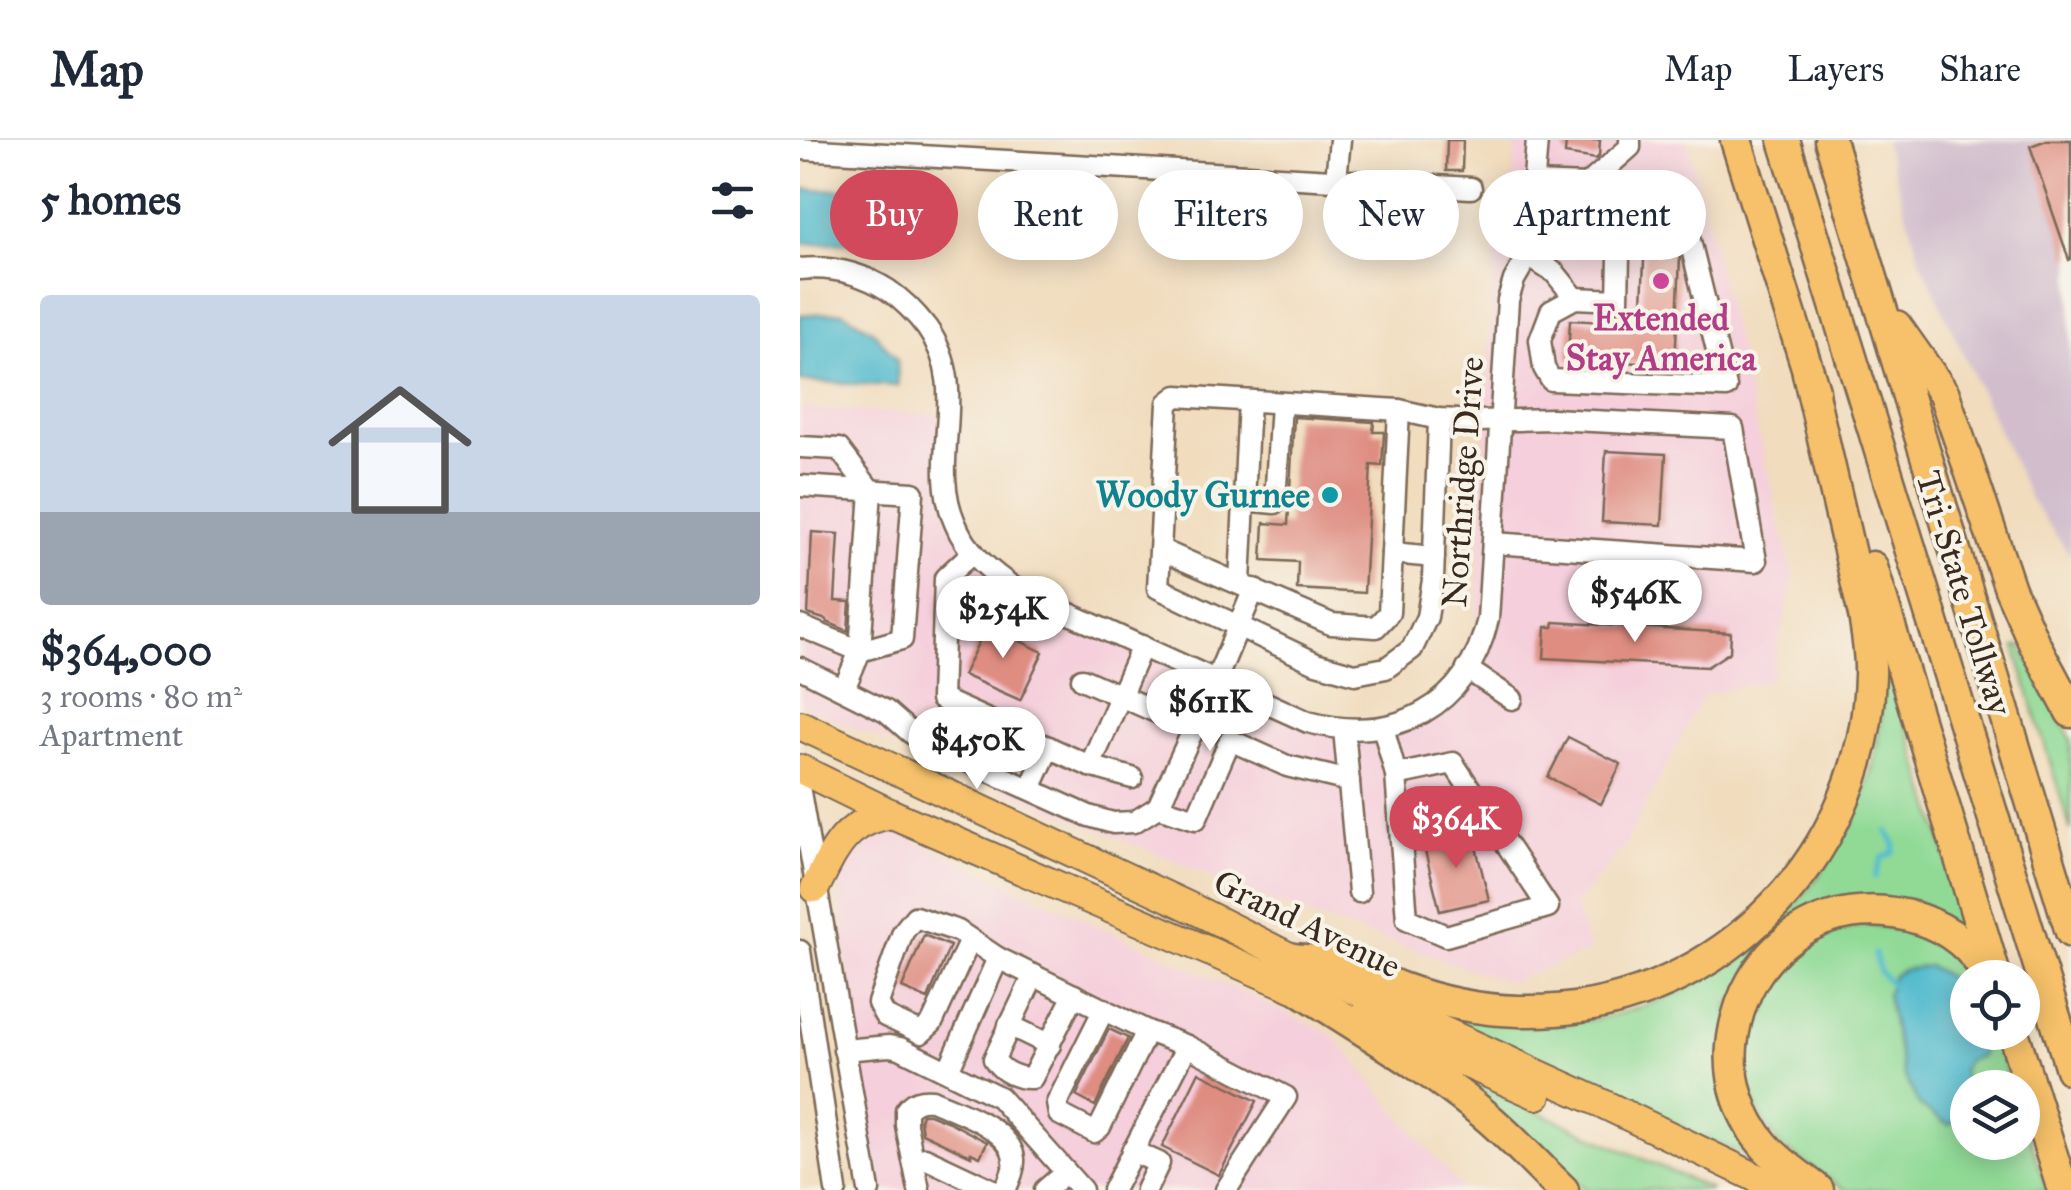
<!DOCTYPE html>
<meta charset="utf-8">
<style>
:root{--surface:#fff;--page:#f2f2f3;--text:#1f2937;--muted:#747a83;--line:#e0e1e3;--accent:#d1495b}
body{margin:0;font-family:"IM FELL Great Primer",serif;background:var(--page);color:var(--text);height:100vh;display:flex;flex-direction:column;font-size:38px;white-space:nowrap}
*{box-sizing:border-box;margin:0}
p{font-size:32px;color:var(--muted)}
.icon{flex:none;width:55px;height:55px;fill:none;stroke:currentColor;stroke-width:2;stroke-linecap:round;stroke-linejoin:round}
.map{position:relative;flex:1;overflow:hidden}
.sheet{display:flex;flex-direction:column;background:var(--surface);width:800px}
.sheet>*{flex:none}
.top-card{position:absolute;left:30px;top:30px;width:950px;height:90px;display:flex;gap:20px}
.buttons{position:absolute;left:1150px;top:820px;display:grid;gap:20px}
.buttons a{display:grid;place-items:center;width:90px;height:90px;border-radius:50%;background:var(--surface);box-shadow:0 5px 25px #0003;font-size:50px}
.price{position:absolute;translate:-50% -85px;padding:0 22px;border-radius:35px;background:#fff;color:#222;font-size:32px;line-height:65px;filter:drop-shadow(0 2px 5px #0008)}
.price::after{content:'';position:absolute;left:50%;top:60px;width:30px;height:22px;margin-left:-15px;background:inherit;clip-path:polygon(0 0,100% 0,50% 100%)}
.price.on{background:var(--accent);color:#fff}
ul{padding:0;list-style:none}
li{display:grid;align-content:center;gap:20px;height:530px;padding:0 40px}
li span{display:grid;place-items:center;height:310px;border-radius:10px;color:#555}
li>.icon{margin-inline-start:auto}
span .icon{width:180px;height:180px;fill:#fffc;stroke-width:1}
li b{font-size:42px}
h2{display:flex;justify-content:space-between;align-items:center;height:120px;padding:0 40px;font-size:42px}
.pill{padding:0 35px;border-radius:45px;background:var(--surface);box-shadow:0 5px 25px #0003;font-size:35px;line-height:90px}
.pill.on{background:var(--accent);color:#fff}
header{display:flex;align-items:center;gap:60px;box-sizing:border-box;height:140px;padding:0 50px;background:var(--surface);border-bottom:2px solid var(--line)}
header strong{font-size:48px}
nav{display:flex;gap:55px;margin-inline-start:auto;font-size:35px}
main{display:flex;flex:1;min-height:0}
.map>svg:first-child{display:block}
</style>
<header>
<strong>Map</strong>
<nav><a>Map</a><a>Layers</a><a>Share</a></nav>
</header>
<main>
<section class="sheet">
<h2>5 homes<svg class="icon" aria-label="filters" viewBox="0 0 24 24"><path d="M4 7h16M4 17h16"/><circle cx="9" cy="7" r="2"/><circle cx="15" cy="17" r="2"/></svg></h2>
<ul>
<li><span style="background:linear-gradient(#c9d6e8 70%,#9aa5b1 0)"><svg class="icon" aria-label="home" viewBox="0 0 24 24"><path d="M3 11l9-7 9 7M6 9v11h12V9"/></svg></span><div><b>$364,000</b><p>3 rooms · 80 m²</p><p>Apartment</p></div></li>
</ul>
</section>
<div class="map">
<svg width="1271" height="1050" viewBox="0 0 1271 1050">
<rect width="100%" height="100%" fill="#f7f3e8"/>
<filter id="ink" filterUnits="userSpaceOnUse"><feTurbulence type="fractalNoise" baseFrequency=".01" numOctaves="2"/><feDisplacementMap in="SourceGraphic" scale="20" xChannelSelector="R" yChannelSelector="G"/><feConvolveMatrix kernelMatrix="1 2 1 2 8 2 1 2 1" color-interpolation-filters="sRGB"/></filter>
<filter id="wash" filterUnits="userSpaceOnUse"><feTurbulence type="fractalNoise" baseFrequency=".0048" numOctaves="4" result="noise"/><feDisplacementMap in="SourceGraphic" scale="40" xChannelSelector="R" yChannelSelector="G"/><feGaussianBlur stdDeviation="2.25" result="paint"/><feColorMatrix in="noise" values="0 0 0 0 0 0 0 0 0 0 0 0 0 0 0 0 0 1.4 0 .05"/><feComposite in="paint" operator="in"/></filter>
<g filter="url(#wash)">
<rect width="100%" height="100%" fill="#f1dcbd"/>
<g fill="#f5cfdb">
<polygon points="716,0 887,0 993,437 971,539 903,555 824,707 774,765 790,811 709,842 475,763 0,565 0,268 163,276 159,343 170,389 186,414 228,444 524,576 584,580 638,554 676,490 694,109 710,82"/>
<polygon points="87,687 533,895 663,1050 77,1050 52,879 37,733 49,705"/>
</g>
<polygon fill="#d1bdcc" points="1084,0 1271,0 1271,416 1231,361 1121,122"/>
<g fill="#90da96" stroke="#66825a" stroke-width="2.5">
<polygon points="1221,506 1271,599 1271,691 1215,507"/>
<path d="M1088,524l83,270 -111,-34 -133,106 40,160 -320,-146 3,-6c30,5 60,12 91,11 135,-4 260,-88 312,-211 6,-14 14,-28 18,-43 9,-34 11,-70 14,-106z"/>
<path d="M1066,784c38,7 90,11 106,53l-4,1v54l24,1 20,54 -44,1v54h54l1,-26 24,74h-202l-66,-45 -20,-32 -11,-28 -5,-23 2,-27 17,-47 32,-38 23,-13z"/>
<polygon points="645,930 912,1050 786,1050"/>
</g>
<g fill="#52bbce" stroke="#467276" stroke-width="2.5">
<polygon points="0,49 66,50 96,60 103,84 99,105 71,109 44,102 0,104"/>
<polygon points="43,172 72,190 97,219 98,246 0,241 0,175"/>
<path d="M1128,826c36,16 40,30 40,66l11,1 3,18 -3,6 -12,3 -5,11 4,20 -7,30 -11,4 -29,-20 -16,-32 -16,-79 6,-18 10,-6z"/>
</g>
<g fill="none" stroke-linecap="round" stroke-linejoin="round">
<g stroke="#52bbce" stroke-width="5">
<polyline points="1075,737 1082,718 1094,712 1095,704 1087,691"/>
<polyline points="1075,814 1080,832 1092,846"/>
<polyline points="1183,942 1189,948"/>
<polyline points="1199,948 1204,944"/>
</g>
</g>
<g id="blocks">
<g fill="#df8c81">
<polygon points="647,0 663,0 662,31 646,31"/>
<polygon points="766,0 800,0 799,16 796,19 765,14"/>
<polygon points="1247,0 1271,0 1271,119 1269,120 1230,6"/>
<polygon points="845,100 876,102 880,118 875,225 768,219 770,180 841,184"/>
<polygon points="494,277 574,282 573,292 584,292 582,326 571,325 564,453 497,449 498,422 462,420 464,383 488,385"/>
<polygon points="806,311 866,314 862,385 802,382"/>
<polygon points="12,392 39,394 35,461 50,462 48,491 27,482 27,480 8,474"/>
<polygon points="189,480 223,495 220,501 243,512 220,560 163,535"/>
<polygon points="754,482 931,493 930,512 907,527 744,518 746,487 753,487"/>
<polygon points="768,597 821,624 801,664 748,637"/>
<polygon points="672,691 689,760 640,771 623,703"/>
<polygon points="124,795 150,806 128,859 102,848"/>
<polygon points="309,889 328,898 295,966 276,956"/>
<polygon points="399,932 457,961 419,1035 362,1007"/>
<polygon points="122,974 129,974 149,982 185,1001 187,1002 180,1017 171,1013 171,1016 122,993 120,980"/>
</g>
</g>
</g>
<g filter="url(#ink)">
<use href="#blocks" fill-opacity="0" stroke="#7b6856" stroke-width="2.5"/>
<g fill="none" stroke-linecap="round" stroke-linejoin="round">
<g stroke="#7b6856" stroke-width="25">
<g id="minor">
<polyline points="0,9 671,48"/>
<polyline points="536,39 540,0"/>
<polyline points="733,43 787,45 830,7 830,0"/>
<polygon points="880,60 926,247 751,240 744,228 740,200 751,171 775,158 818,160 820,72"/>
<polyline points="728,116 755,133 775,158"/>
<path d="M0,129c32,-3 61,4 88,21 16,11 27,22 39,38 46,64 -1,128 28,195 12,30 36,49 62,67l291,132c87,23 159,-14 180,-103l20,-319 6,-20 14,-24 9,-116"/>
<polyline points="639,279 633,440 627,477 612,509 586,528 555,534 516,523 358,448 368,263 377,256 599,270 639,279 677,281 752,279 933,288 956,421 693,403"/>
<polyline points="0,307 39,309 71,351 60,511 44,549"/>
<polyline points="0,346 113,353 102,499 60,511 0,486"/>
<polyline points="444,360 475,363 481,263"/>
<polyline points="361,410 531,484 576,487 589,473 599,270"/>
<polyline points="173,412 145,438 141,559 290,626 332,638"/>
<polyline points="592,413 634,417"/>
<polyline points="440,442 449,261"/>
<polyline points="0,528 86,571 110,592 125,602 289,676 313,683 334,682 358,667 416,540 454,449"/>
<polyline points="667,529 712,559"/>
<polyline points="282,539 361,574"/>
<polyline points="583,587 596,635 607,779 646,796 748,767 653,623 596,635"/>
<polyline points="544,589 559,752"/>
<polyline points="290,626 342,506"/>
<polyline points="230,649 249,607"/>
<polyline points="0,652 69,1050"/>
<polyline points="358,667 396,679 430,600 487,626 549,641"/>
<polyline points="599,678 677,658"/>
<polyline points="170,800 132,883 121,893 85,876 78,863 103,792 115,777 158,791 198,818 347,891 387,906 486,957 426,1050"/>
<polyline points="0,811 36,1050"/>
<path d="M234,835l-40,84c8,13 24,20 38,19l42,-83"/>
<polyline points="304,869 257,963 259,974 294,992 300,987 347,891"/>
<polyline points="209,885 250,905"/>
<polyline points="44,910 89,906 100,908 199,957 282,1050"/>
<polyline points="148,931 198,818"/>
<polyline points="332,1011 359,1023 346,1050"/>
<polyline points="113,1020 125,1018 193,1050"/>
<path d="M119,1050l-13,-65v-15c7,-9 14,-11 26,-10 24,11 79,28 82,59 1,10 -5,22 -9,31"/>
<polyline points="245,1050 266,1032"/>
<polyline points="313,1050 387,906"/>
</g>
</g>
<g stroke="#7b6856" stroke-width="32">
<g id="major">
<polyline points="0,585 396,770 577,861 799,962 982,1050"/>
<polyline points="0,629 92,674 522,860"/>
<path d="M15,748c20,-39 29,-66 77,-74"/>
<polyline points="562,877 737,955"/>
</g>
</g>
<g stroke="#7b6856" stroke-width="35">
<g id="highway">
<polyline points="936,0 1014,250"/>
<polyline points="984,0 1271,929"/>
<polyline points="1030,0 1271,792"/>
<polyline points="1096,186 1144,254 1210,449 1234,503 1271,572"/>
<polyline points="1072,427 1196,838"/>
<path d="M492,819c17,2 36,1 53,6 19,5 37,16 56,23 38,14 78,22 118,23 189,5 346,-147 351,-335 1,-21 -3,-41 -6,-61l-56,-242"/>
<path d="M502,851c60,39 123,75 178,120 30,24 55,53 83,79"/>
<polyline points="1213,892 1263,1050"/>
<path d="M1018,1050c-18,-14 -38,-27 -53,-44 -24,-27 -36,-65 -33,-100 9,-96 93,-157 187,-127 30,10 54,28 69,57"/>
</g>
</g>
<use href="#minor" stroke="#fff" stroke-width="20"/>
<use href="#major" stroke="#f6c16b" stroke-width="28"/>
<use href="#highway" stroke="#f6c16b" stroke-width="30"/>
</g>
</g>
<circle fill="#d1479c" stroke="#f7f3e8" stroke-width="4" cx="861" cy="141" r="10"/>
<circle fill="#0f9aa8" stroke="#f7f3e8" stroke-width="4" cx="530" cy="355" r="10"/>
<g text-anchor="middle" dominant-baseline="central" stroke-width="8" stroke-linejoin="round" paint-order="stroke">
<g font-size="35" font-weight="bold" fill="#b23c85" stroke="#f7f3e8">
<text x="861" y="178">Extended<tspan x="861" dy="40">Stay America</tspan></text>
</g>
<g font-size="35" fill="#3b2a1e" stroke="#f7f3e8">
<text transform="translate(663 342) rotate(-86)">Northridge Drive</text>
<text transform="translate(1164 453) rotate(73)">Tri-State Tollway</text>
<text transform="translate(507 784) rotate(26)">Grand Avenue</text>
</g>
<g font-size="35" font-weight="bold" fill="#0d838f" stroke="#f7f3e8" text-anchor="end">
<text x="510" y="355">Woody Gurnee</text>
</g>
</g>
</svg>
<div class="buttons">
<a><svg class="icon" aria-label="locate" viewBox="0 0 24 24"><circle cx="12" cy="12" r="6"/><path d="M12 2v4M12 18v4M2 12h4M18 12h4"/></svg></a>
<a><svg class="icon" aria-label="layers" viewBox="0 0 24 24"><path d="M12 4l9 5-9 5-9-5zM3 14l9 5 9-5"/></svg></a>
</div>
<b class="price" style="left:835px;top:505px">$546K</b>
<b class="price" style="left:203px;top:521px">$254K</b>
<b class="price" style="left:410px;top:614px">$611K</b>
<b class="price" style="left:177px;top:652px">$450K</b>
<b class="price on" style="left:656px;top:731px">$364K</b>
<div class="top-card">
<a class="pill on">Buy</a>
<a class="pill">Rent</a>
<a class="pill">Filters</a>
<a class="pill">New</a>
<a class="pill">Apartment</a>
</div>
</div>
</main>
